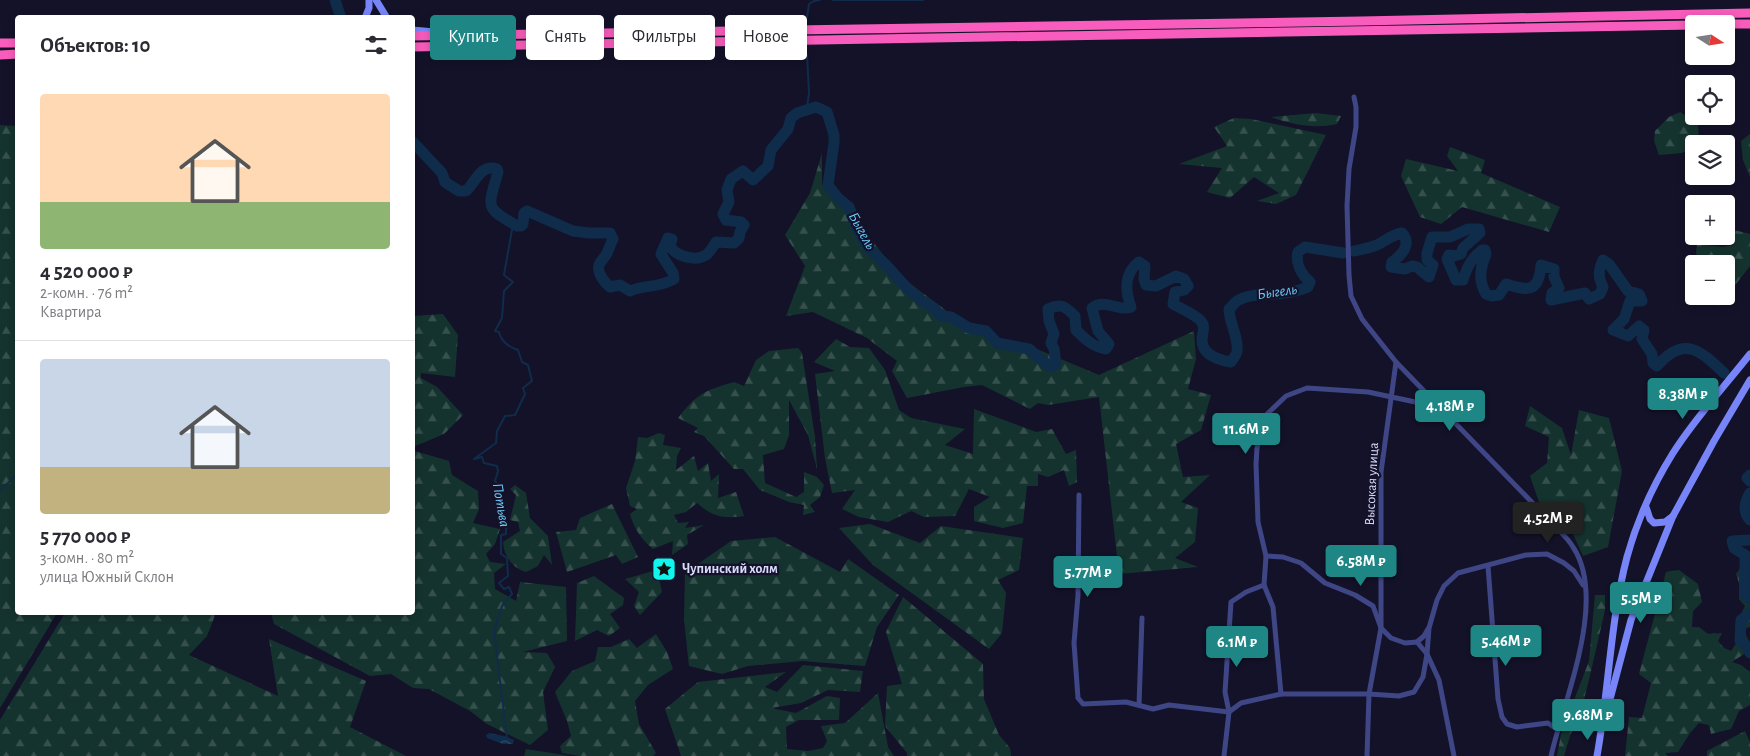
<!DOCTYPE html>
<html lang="ru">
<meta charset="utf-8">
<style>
:root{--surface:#fff;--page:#f2f2f3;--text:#2b2b33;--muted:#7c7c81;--line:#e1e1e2;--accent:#1f8686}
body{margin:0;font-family:"Alegreya Sans",sans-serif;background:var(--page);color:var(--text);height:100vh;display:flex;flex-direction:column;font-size:19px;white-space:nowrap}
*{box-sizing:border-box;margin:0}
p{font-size:16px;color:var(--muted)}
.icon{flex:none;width:28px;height:28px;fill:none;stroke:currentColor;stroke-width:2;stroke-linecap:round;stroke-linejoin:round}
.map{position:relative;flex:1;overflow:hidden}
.details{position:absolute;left:15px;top:15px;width:400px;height:600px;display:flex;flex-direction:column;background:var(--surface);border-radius:5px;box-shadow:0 2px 8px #0003}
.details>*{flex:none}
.guide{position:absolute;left:430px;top:15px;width:475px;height:45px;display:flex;gap:10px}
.needle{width:32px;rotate:102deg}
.fabs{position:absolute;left:1685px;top:15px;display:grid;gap:10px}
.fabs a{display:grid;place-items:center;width:50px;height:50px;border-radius:5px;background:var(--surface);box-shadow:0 2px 8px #0003;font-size:25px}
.price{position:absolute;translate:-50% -42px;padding:0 11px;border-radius:5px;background:var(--accent);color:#fff;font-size:16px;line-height:32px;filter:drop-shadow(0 1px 2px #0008)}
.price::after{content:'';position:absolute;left:50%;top:30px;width:15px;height:11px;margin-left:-8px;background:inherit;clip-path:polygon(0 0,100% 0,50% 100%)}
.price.active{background:#222;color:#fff}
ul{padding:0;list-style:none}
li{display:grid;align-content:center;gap:10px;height:265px;padding:0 25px}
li+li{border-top:1px solid var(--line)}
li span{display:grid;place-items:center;height:155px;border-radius:5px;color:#555}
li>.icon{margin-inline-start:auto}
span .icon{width:90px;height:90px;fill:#fffc;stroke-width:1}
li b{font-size:21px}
h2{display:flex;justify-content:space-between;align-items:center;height:60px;padding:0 25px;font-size:21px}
.pill{padding:0 18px;border-radius:5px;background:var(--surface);box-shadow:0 2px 8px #0003;font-size:18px;line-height:45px}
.pill.active{background:var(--accent);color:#fff}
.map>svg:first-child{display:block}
</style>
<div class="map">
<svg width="1750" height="756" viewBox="0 0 1750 756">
<defs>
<pattern id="forest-firs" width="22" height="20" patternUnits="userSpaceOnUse" patternTransform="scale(1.25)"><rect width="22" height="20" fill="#15332e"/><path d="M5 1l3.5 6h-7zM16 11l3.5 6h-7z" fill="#36504d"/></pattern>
<pattern id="water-waves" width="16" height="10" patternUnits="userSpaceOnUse" patternTransform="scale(1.25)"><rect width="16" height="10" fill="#0f2d4b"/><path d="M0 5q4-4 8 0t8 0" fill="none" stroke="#314b66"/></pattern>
</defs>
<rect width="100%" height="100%" fill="#131229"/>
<g fill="url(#forest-firs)">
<polygon points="1680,112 1698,124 1699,141 1682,153 1659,155 1654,141 1655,131 1669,117"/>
<path d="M1316,113l25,3 -4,8c-22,5 -44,1 -66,-7z"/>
<polygon points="1234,118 1251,119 1326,135 1296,195 1276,204 1257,201 1279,193 1254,177 1230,198 1207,192 1222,168 1179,164 1227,146 1214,127"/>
<polygon points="0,125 18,126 18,612 57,613 0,708"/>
<polygon points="1750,134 1750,177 1743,160 1741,141"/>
<polygon points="1450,147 1485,160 1481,173 1560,207 1549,232 1462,207 1441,224 1420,217 1401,176 1406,159 1458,171 1447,156"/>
<polygon points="822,153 822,184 844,205 900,276 960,321 1004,342 1032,347 1099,375 1194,331 1196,359 1188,389 1211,395 1201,430 1176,444 1183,477 1210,475 1181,502 1198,508 1195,542 1175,558 1198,567 1119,574 1099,397 1048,405 1038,403 1030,409 982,385 964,387 907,398 892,371 897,361 867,338 813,312 786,316 805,266 785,235 810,193"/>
<polygon points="1730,229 1750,234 1750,266 1719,306 1715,296 1726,296 1726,264 1701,264 1696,253 1697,244 1723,247 1734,245 1729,236"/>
<polygon points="443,314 458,335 455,377 421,373 421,378 437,387 463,415 444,434 413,447 413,316"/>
<polygon points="836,339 850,347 869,348 885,370 899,410 911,418 965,429 945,445 973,454 974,409 1036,432 1052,429 1066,454 1076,450 1077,482 1069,486 1064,470 1048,477 1038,474 1038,486 1027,486 1023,523 1003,528 974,521 974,507 990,497 969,489 955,516 924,517 911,511 888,522 859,517 842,509 855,490 832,493 825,458 815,374 835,371 814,362"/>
<path d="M798,348l4,5 13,84 2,32 -9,-34 -19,-35v35l-5,14 -21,6 2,28 31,14 8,-5v-20l13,5 7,8 -4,12 -10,8 5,7 -12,3 1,-10 -15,-3 -29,-12 -17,-21h-9l-30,-33 -10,-4 4,-4 -20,-10c18,-24 28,-28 56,-36l10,4 12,-26 13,-9z"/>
<polygon points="1530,406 1562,428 1571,455 1579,410 1609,418 1622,471 1608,547 1583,556 1569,525 1539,502 1530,476 1547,463 1549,437 1525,426"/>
<path d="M659,433l6,2 -2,10 18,3 -4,8 -1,14 18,-14 4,15 10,-8 3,18 8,-7 -1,24 18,-6 8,24c-21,3 -31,1 -47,-13l-11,9 -12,3 4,8 11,-1 -4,6 19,-3 -17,10 1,9 -16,11 1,-14 -20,8c-11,-9 -19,-20 -23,-35l7,-5 -7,-3 -4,-18 9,-27 3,-24 9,1z"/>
<polygon points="415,451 449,461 452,475 478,491 479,509 473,523 500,529 495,544 486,554 490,562 506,564 494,573 495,589 516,601 520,582 566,587 567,641 523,652 547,653 555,667 543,692 548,730 530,745 487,724 470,711 429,689 413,688 391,674 370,676 274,624 271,613 412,612 412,452"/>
<path d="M515,485l11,8 4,25 18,18 4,29 -8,-10 -6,11 -12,6c-14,-4 -22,-16 -23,-30l17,-11 -2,-9 -8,-2 6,-25 -6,-6z"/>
<polygon points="612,504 638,557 622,564 616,555 567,572 556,532 576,530 580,518"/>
<polygon points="870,524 920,543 941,526 1023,538 1019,570 998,580 1006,593 1002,633 989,649 873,565 839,528"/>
<polygon points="775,537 840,572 848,559 899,595 877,627 865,666 802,661 748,666 722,674 689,666 684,620 685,573 731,541"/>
<polygon points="1748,565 1749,582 1746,588 1748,593 1750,593 1750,627 1743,629 1750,643 1750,650 1732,662 1741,665 1750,672 1750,705 1739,711 1731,729 1711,734 1709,725 1699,723 1690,733 1678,752 1665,753 1668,756 1625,756 1629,717 1642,718 1651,683 1639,674 1666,572 1679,570 1698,584 1702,602 1693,611 1692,627 1699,627 1708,634 1722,633 1718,641 1724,648 1731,651 1737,642 1735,626 1745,606 1739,599 1739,583 1736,574 1741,567"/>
<polygon points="657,570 662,592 640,615 634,606 639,592 625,579"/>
<polygon points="594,576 624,598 623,605 610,614 620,628 609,636 597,630 575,641 577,583"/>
<polygon points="1595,595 1605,595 1605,610 1591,671 1581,712 1570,736 1564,756 1557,756 1561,734 1589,661"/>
<polygon points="903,597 983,664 984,699 999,735 1010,748 1011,756 907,756 907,753 885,726 887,686 902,684 886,632"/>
<polygon points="65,613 216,613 207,636 189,655 278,696 269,639 366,681 350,727 406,756 0,756 0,720"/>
<polygon points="656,634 667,652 673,669 648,685 635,701 639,724 656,753 653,756 580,756 562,753 560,746 571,736 567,721 555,692 572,671 595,661 598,647 611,647 629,639 637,648"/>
<polygon points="803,665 863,671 860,692 828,690 801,703 771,708 796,713 827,696 840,698 839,720 799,720 786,727 787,749 808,751 823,748 827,741 821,726 845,723 878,693 888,747 894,756 681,756 665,709 698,682 786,672 765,687 777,692"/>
<polygon points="1745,731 1750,742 1750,756 1707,756 1707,751"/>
</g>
<polygon fill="#15332e" points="526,749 571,756 524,756"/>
<polygon fill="url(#water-waves)" points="489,733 504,736 514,740 513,744 503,744 487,738 486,735"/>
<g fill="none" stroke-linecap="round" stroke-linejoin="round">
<g stroke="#0f2d4b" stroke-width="2">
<polyline points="833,0 923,0"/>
<polyline points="807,17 809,4 814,1 820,0"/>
<polyline points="807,108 809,93 807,55"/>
<polyline points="0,491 18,473"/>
<path d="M507,738l-13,-107 8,-25 10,-12 -3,-7 -5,2 -5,-6 9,-7 -1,-18 -6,-4v-19l5,-1v-10l-6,-5 -1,-9 4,-5 -2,-17 -6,-7 3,-10 -1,-5 -13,-3 -2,-6 -8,2 22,-16 1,-12 8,-15 10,-1 10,-21 -2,-6 9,-7 -4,-16 -6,-3 -4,-12c-9,-3 -17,-9 -19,-18l-4,-1 7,-13 2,-27 9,-9 -9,-7 9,-51"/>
</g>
<g stroke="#0f2d4b" stroke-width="11">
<polyline points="335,0 341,18"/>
<path d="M412,141l30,32 3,9 14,9h7c9,-7 14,-28 31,-22l1,3c-10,36 -14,35 19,54h4l2,-2 1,-11 3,-2 46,20 16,2h21l3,6c-3,5 -4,11 -7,16 -2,3 -6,7 -7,10 -2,8 5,17 11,22l10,-2 10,6c16,-7 26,-2 44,-12l-1,-6 -12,-19 7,-16 4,1 -2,7c5,10 26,16 36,9 4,-3 7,-8 10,-13l18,1 5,-5 1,-6 4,-7 -3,-3 -15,-2 -3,-6 6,-12 -2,-12 4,-11 12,-8 10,9 15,-14 3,-16 17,-21 3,-11 6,-5 19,-6 11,5 7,23v8l-6,42 10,13 11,9 8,22 11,19 18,17 20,22 16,14 12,7 7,8 10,1 18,11 17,3 11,12 32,6 21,18 6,-3 -2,-15 -3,-6 3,-9 -5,-13 -1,-12c14,-6 16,-3 27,7l1,14c9,9 17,17 30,19l3,-5 -11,-13 -6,-23c13,-10 26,4 39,-1 -6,-16 -7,-34 8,-45l6,4 -1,13 2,6 10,1 20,-10 8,3 4,7 -4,4 -9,2 -2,12c7,4 23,11 28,17 5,6 1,13 1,19 0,15 17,20 29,22 2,-3 6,-8 6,-11 2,-14 -8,-28 -8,-42 3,-2 5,-6 8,-8 11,-7 24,-6 36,-7 10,0 26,-3 35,-7l2,-5c-8,-7 -15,-18 -12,-30l7,-5 38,6"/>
<path d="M1354,251c9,-2 17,-3 25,-7 9,-5 13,-9 23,-11 10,11 0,22 -10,29l-1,5 14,2 7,-3 5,1 12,10 4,-12 -6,-5v-7l5,-16h18l18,-8h11l1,4 -17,15 -2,6 -7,2 -5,-1 -2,4 9,21h7c4,-13 8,-21 19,-30h3l1,4c-6,15 -8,26 0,40l6,2 7,-1 7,-11c21,7 33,9 35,-19l13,4v8l5,11 -7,5 -1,7 34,-7 4,6 11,-5 3,-7c-5,-10 -5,-16 0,-27l6,4 19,27 11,3 3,7h-12l-6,18 -11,11 15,6 11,-10 5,4 -2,9 10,15 1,9 4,3c27,-31 43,-16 67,7"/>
<polyline points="1750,475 1747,478 1750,481"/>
<path d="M1750,493c-6,9 -7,20 0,27"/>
<path d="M1750,540l-18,1 2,7 11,7c1,13 -3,33 2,43l3,1"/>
<polyline points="1750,613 1741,620 1740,641 1747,646 1750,653"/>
</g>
<g stroke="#3f4686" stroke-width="5">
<path d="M1354,97l2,10v20l-7,42 -2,37 2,69 2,21 11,23 34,43 154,159c7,8 17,16 23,26 35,53 -9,152 -22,209"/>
<polyline points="1079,495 1078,595 1074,643 1078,698 1083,704 1126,702 1153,709 1169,705 1229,712 1241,703 1281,694 1369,694 1399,696 1414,692 1423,677 1427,654 1417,642 1405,643 1391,638 1381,628 1373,606 1355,595 1325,583 1301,563 1283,557 1266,556"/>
<polyline points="1488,566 1498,699 1502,717 1507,724 1517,727 1548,723 1558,730"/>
<polyline points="1417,642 1424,636 1428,629"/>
<polyline points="1281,694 1273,607 1264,585 1266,556 1258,522 1256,464 1257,448 1265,416 1286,396 1307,388 1368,392 1439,407"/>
<polyline points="1139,705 1142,618"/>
<polyline points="1224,756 1229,712 1225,692 1231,602 1246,592 1264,585"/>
<polyline points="1367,756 1369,694 1381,628 1381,472 1396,362"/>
<polyline points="1454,756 1439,680 1427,654 1429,628 1437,600 1444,586 1458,573 1526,555 1547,554 1564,563 1574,571 1583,585"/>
</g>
<g stroke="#7785f9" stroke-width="7">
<polyline points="376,0 387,18"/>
<polyline points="365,18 369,8 369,0"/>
<polyline points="412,30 446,33"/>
<polyline points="1646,507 1650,519 1654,523 1665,522 1673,516"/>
<polyline points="1609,703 1631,620 1673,516 1714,441 1750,380"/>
<path d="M1597,756c12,-66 13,-134 30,-199 10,-36 26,-72 46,-104 22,-35 51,-66 77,-99"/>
</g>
<g stroke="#f85cbc" stroke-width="9">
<polyline points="1726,24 1750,24"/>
<polyline points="412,36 1361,21 1750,13"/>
<polyline points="0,43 18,43"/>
<polyline points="412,47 1694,25"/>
<polyline points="0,55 18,54"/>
</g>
</g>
<defs>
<g id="sight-square" transform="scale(1.25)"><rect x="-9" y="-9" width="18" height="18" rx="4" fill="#10f5ec" stroke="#131229"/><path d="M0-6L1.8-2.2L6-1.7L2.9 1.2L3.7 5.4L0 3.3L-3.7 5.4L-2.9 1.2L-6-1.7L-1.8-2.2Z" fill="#111"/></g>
</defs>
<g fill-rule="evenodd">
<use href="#sight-square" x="664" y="569"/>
</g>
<g text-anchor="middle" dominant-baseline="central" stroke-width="4.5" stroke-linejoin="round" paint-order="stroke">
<g font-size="14" fill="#dbdcfd" stroke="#131229">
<text transform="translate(1372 484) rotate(-87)">Высокая улица</text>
</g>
<g font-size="14" font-weight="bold" fill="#dbdcfd" stroke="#131229" text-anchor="start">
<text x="682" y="569">Чупинский холм</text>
</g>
<g font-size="15" font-style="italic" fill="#6eccf9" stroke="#131229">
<text transform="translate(862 231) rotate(61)">Быгель</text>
<text transform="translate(1277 292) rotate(-8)">Быгель</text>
<text transform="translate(501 505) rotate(80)">Потьва</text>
</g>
</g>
</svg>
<div class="fabs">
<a><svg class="needle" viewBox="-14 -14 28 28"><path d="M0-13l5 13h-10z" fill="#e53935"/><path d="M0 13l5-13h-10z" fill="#7c7c81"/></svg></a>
<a><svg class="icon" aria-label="locate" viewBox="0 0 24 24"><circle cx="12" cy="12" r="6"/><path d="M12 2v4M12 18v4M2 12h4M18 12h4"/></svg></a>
<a><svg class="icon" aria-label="layers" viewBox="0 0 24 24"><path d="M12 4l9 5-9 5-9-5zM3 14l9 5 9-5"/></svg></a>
<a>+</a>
<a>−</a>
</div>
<b class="price" style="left:1683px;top:420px">8.38M ₽</b>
<b class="price" style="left:1450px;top:432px">4.18M ₽</b>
<b class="price" style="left:1246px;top:455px">11.6M ₽</b>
<b class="price active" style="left:1548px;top:544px">4.52M ₽</b>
<b class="price" style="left:1361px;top:587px">6.58M ₽</b>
<b class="price" style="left:1088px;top:598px">5.77M ₽</b>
<b class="price" style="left:1641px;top:624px">5.5M ₽</b>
<b class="price" style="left:1506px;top:667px">5.46M ₽</b>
<b class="price" style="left:1237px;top:668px">6.1M ₽</b>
<b class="price" style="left:1588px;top:741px">9.68M ₽</b>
<div class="guide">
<a class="pill active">Купить</a>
<a class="pill">Снять</a>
<a class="pill">Фильтры</a>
<a class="pill">Новое</a>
</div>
<section class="details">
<h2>Объектов: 10<svg class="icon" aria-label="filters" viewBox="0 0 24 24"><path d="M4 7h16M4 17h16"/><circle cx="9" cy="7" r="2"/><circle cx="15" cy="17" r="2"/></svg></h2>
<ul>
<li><span style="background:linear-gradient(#ffd9b3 70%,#8fb573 0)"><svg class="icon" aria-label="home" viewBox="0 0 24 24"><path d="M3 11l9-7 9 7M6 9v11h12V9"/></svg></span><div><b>4 520 000 ₽</b><p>2-комн. · 76 m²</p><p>Квартира</p></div></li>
<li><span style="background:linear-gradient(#c9d6e8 70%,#c2b280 0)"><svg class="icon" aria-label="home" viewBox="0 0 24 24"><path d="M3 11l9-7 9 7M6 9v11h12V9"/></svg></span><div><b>5 770 000 ₽</b><p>3-комн. · 80 m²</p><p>улица Южный Склон</p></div></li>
</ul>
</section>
</div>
